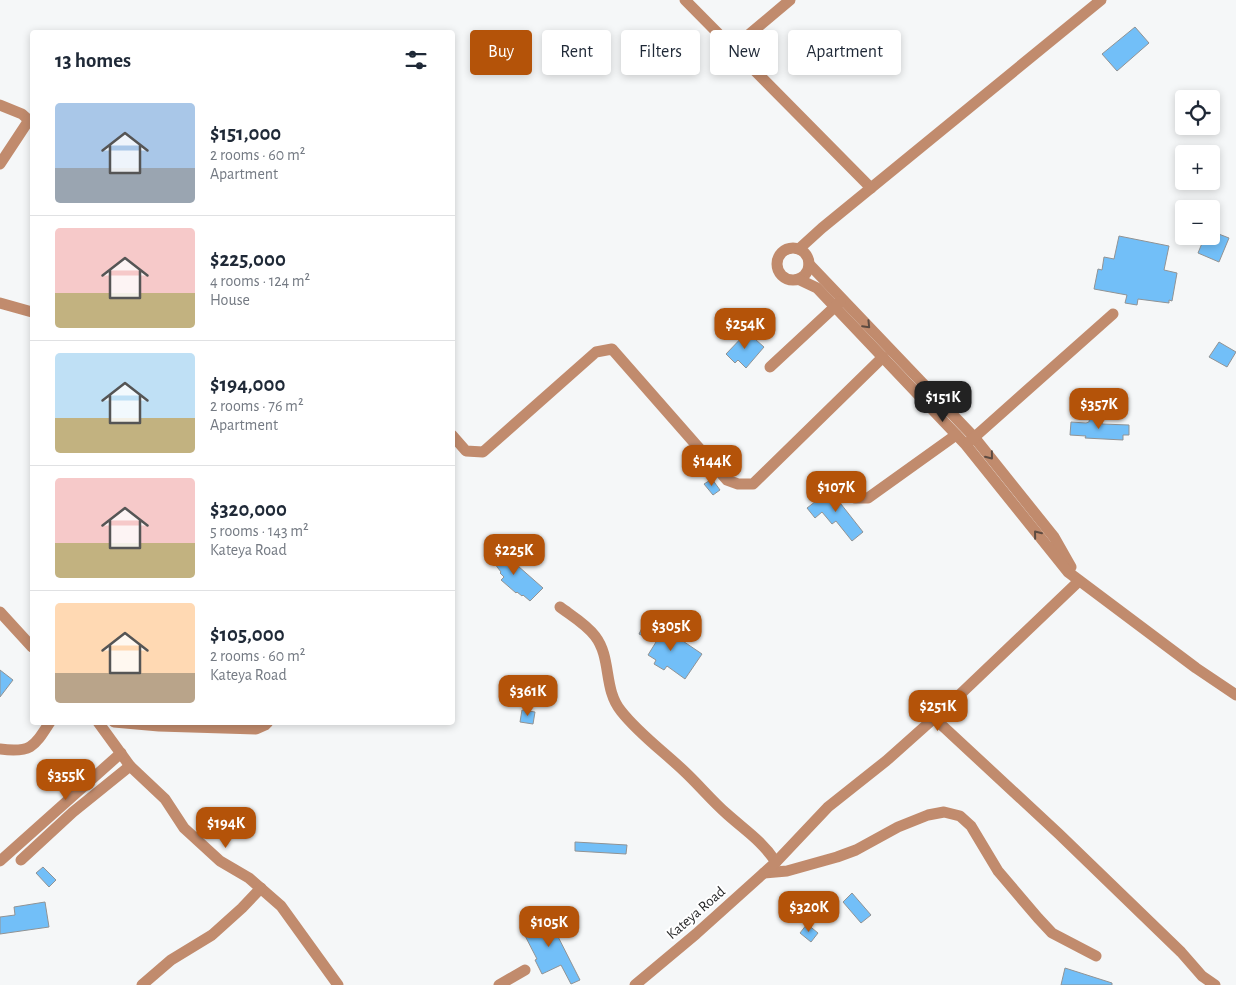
<!DOCTYPE html>
<meta charset="utf-8">
<style>
:root{--surface:#fff;--page:#f6f6f7;--text:#1f2937;--muted:#747a83;--line:#e0e1e3;--accent:#b45309}
body{margin:0;font-family:"Alegreya Sans",sans-serif;background:var(--page);color:var(--text);height:100vh;display:flex;flex-direction:column;font-size:19px;white-space:nowrap}
*{box-sizing:border-box;margin:0}
p{font-size:16px;color:var(--muted)}
.icon{flex:none;width:28px;height:28px;fill:none;stroke:currentColor;stroke-width:2;stroke-linecap:round;stroke-linejoin:round}
.map{position:relative;flex:1;overflow:hidden}
.details{position:absolute;left:30px;top:30px;width:425px;height:695px;display:flex;flex-direction:column;background:var(--surface);border-radius:5px;box-shadow:0 2px 8px #0003}
.details>*{flex:none}
.banner{position:absolute;left:470px;top:30px;width:475px;height:45px;display:flex;gap:10px}
.tools{position:absolute;left:1175px;top:90px;display:grid;gap:10px}
.tools a{display:grid;place-items:center;width:45px;height:45px;border-radius:5px;background:var(--surface);box-shadow:0 2px 8px #0003;font-size:25px}
.price{position:absolute;translate:-50% -42px;padding:0 11px;border-radius:10px;background:var(--accent);color:#fff;font-size:16px;line-height:32px;filter:drop-shadow(0 1px 2px #0008)}
.price::after{content:'';position:absolute;left:50%;top:30px;width:15px;height:11px;margin-left:-8px;background:inherit;clip-path:polygon(0 0,100% 0,50% 100%)}
.price.selected{background:#222;color:#fff}
ul{padding:0;list-style:none}
li{display:flex;align-items:center;gap:15px;height:125px;padding:0 25px}
li+li{border-top:1px solid var(--line)}
li span{display:grid;place-items:center;flex:none;width:140px;height:100px;border-radius:5px;color:#555}
li>.icon{margin-inline-start:auto}
span .icon{width:60px;height:60px;fill:#fffc;stroke-width:1}
li b{font-size:21px}
h2{display:flex;justify-content:space-between;align-items:center;height:60px;padding:0 25px;font-size:21px}
.chip{padding:0 18px;border-radius:5px;background:var(--surface);box-shadow:0 2px 8px #0003;font-size:18px;line-height:45px}
.chip.selected{background:var(--accent);color:#fff}
.map>svg:first-child{display:block}
</style>
<div class="map">
<svg width="1236" height="985" viewBox="0 0 1236 985">
<rect width="100%" height="100%" fill="#f5f7f8"/>
<g fill="#72bff8" stroke="#919394">
<polygon points="1135,27 1149,43 1117,71 1102,54"/>
<polygon points="1211,231 1229,238 1219,262 1198,253 1205,236 1211,236"/>
<polygon points="1119,236 1169,246 1164,270 1177,273 1172,301 1169,300 1169,303 1138,299 1137,305 1125,303 1127,295 1094,289 1098,269 1102,270 1104,257 1114,259"/>
<polygon points="747,332 764,347 746,368 738,360 735,363 726,354"/>
<polygon points="1219,342 1236,352 1227,367 1209,357"/>
<polygon points="1090,416 1103,416 1102,424 1129,425 1129,435 1123,435 1123,440 1085,438 1086,436 1070,435 1071,422 1086,423 1089,422"/>
<polygon points="712,479 720,490 713,495 704,484"/>
<polygon points="833,488 842,496 837,499 863,532 852,541 836,521 832,524 822,512 815,518 807,508"/>
<polygon points="493,544 511,566 514,564 517,567 518,566 543,588 530,601 523,595 522,596 517,592 516,593 501,580 504,577 500,573 501,572 485,551"/>
<polygon points="644,624 670,635 671,633 702,654 685,679 667,666 664,670 654,664 656,660 648,655 656,642 639,634"/>
<polygon points="0,670 13,680 0,697"/>
<polygon points="522,710 535,712 533,724 520,722"/>
<polygon points="575,842 627,845 626,854 575,851"/>
<polygon points="43,867 56,880 49,887 36,873"/>
<polygon points="852,893 871,915 861,923 843,902"/>
<polygon points="45,902 49,927 0,934 0,917 15,915 14,907"/>
<polygon points="547,915 580,980 571,984 561,965 542,974 535,960 537,959 521,928"/>
<polygon points="807,924 818,933 811,942 800,933"/>
<polygon points="1065,968 1112,983 1112,985 1061,985"/>
</g>
<g fill="none" stroke-linecap="round" stroke-linejoin="round">
<g stroke="#c18b6d" stroke-width="11">
<polyline points="685,0 871,188"/>
<polyline points="733,48 790,0"/>
<polyline points="0,105 22,114 32,123"/>
<polyline points="0,164 29,120"/>
<circle cx="793" cy="264" r="16"/>
<polyline points="800,248 822,228 1101,0"/>
<polyline points="809,264 974,437 1054,537 1071,567"/>
<polyline points="798,279 817,288 966,445 1068,572 1196,668 1236,695"/>
<polyline points="0,303 32,312"/>
<polyline points="770,367 840,302"/>
<polyline points="452,435 466,451 483,452 596,352 612,349 727,480 738,484 753,484 883,357"/>
<polyline points="969,442 1113,314"/>
<polyline points="835,479 855,498 868,498 956,435"/>
<path d="M560,607c12,9 26,17 35,29 17,22 8,53 26,75 18,23 42,40 63,60 15,14 28,30 43,43 19,17 34,26 49,48"/>
<polyline points="0,612 32,647"/>
<polyline points="934,718 1059,834 1181,952 1202,976 1215,985"/>
<polyline points="98,722 130,766 165,799 184,828 220,861 249,878 281,906 338,985"/>
<polyline points="114,722 159,726 256,729 265,725 268,722"/>
<path d="M0,749c31,4 34,-2 50,-27"/>
<polyline points="21,860 73,812 130,766"/>
<polyline points="0,861 121,753"/>
<polyline points="764,873 787,871 837,857 856,850 898,827 928,815 944,812 960,816 971,826 998,871 1038,918 1052,933 1096,956"/>
<polyline points="142,985 171,960 212,935 242,908 261,888"/>
<polyline points="499,985 525,970"/>
<polyline points="635,985 696,934 776,862 828,807 886,761 950,704 1079,581"/>
</g>
</g>
<defs><path id="oneway-chevron" d="M-2-3.5L2.5 0L-2 3.5" fill="none" stroke-width="1.6" stroke-linecap="round" stroke-linejoin="round" transform="scale(1.25)"/></defs>
<g stroke="#5d4b41">
<use href="#oneway-chevron" transform="translate(867 325) rotate(46)"/>
<use href="#oneway-chevron" transform="translate(990 456) rotate(51)"/>
<use href="#oneway-chevron" transform="translate(1037 534) rotate(-129)"/>
</g>
<g text-anchor="middle" dominant-baseline="central" stroke-width="4" stroke-linejoin="round" paint-order="stroke">
<g font-size="15" fill="#272829" stroke="#fff">
<text transform="translate(696 913) rotate(-41)">Kateya Road</text>
</g>
</g>
</svg>
<div class="tools">
<a><svg class="icon" aria-label="locate" viewBox="0 0 24 24"><circle cx="12" cy="12" r="6"/><path d="M12 2v4M12 18v4M2 12h4M18 12h4"/></svg></a>
<a>+</a>
<a>−</a>
</div>
<b class="price" style="left:745px;top:350px">$254K</b>
<b class="price selected" style="left:943px;top:423px">$151K</b>
<b class="price" style="left:1099px;top:430px">$357K</b>
<b class="price" style="left:712px;top:487px">$144K</b>
<b class="price" style="left:836px;top:513px">$107K</b>
<b class="price" style="left:514px;top:576px">$225K</b>
<b class="price" style="left:671px;top:652px">$305K</b>
<b class="price" style="left:528px;top:717px">$361K</b>
<b class="price" style="left:938px;top:732px">$251K</b>
<b class="price" style="left:66px;top:801px">$355K</b>
<b class="price" style="left:226px;top:849px">$194K</b>
<b class="price" style="left:809px;top:933px">$320K</b>
<b class="price" style="left:549px;top:948px">$105K</b>
<div class="banner">
<a class="chip selected">Buy</a>
<a class="chip">Rent</a>
<a class="chip">Filters</a>
<a class="chip">New</a>
<a class="chip">Apartment</a>
</div>
<section class="details">
<h2>13 homes<svg class="icon" aria-label="filters" viewBox="0 0 24 24"><path d="M4 7h16M4 17h16"/><circle cx="9" cy="7" r="2"/><circle cx="15" cy="17" r="2"/></svg></h2>
<ul>
<li><span style="background:linear-gradient(#a9c7e8 65%,#9aa5b1 0)"><svg class="icon" aria-label="home" viewBox="0 0 24 24"><path d="M3 11l9-7 9 7M6 9v11h12V9"/></svg></span><div><b>$151,000</b><p>2 rooms · 60 m²</p><p>Apartment</p></div></li>
<li><span style="background:linear-gradient(#f6c9c9 65%,#c2b280 0)"><svg class="icon" aria-label="home" viewBox="0 0 24 24"><path d="M3 11l9-7 9 7M6 9v11h12V9"/></svg></span><div><b>$225,000</b><p>4 rooms · 124 m²</p><p>House</p></div></li>
<li><span style="background:linear-gradient(#bfe0f5 65%,#c2b280 0)"><svg class="icon" aria-label="home" viewBox="0 0 24 24"><path d="M3 11l9-7 9 7M6 9v11h12V9"/></svg></span><div><b>$194,000</b><p>2 rooms · 76 m²</p><p>Apartment</p></div></li>
<li><span style="background:linear-gradient(#f6c9c9 65%,#c2b280 0)"><svg class="icon" aria-label="home" viewBox="0 0 24 24"><path d="M3 11l9-7 9 7M6 9v11h12V9"/></svg></span><div><b>$320,000</b><p>5 rooms · 143 m²</p><p>Kateya Road</p></div></li>
<li><span style="background:linear-gradient(#ffd9b3 70%,#b9a48a 0)"><svg class="icon" aria-label="home" viewBox="0 0 24 24"><path d="M3 11l9-7 9 7M6 9v11h12V9"/></svg></span><div><b>$105,000</b><p>2 rooms · 60 m²</p><p>Kateya Road</p></div></li>
</ul>
</section>
</div>
